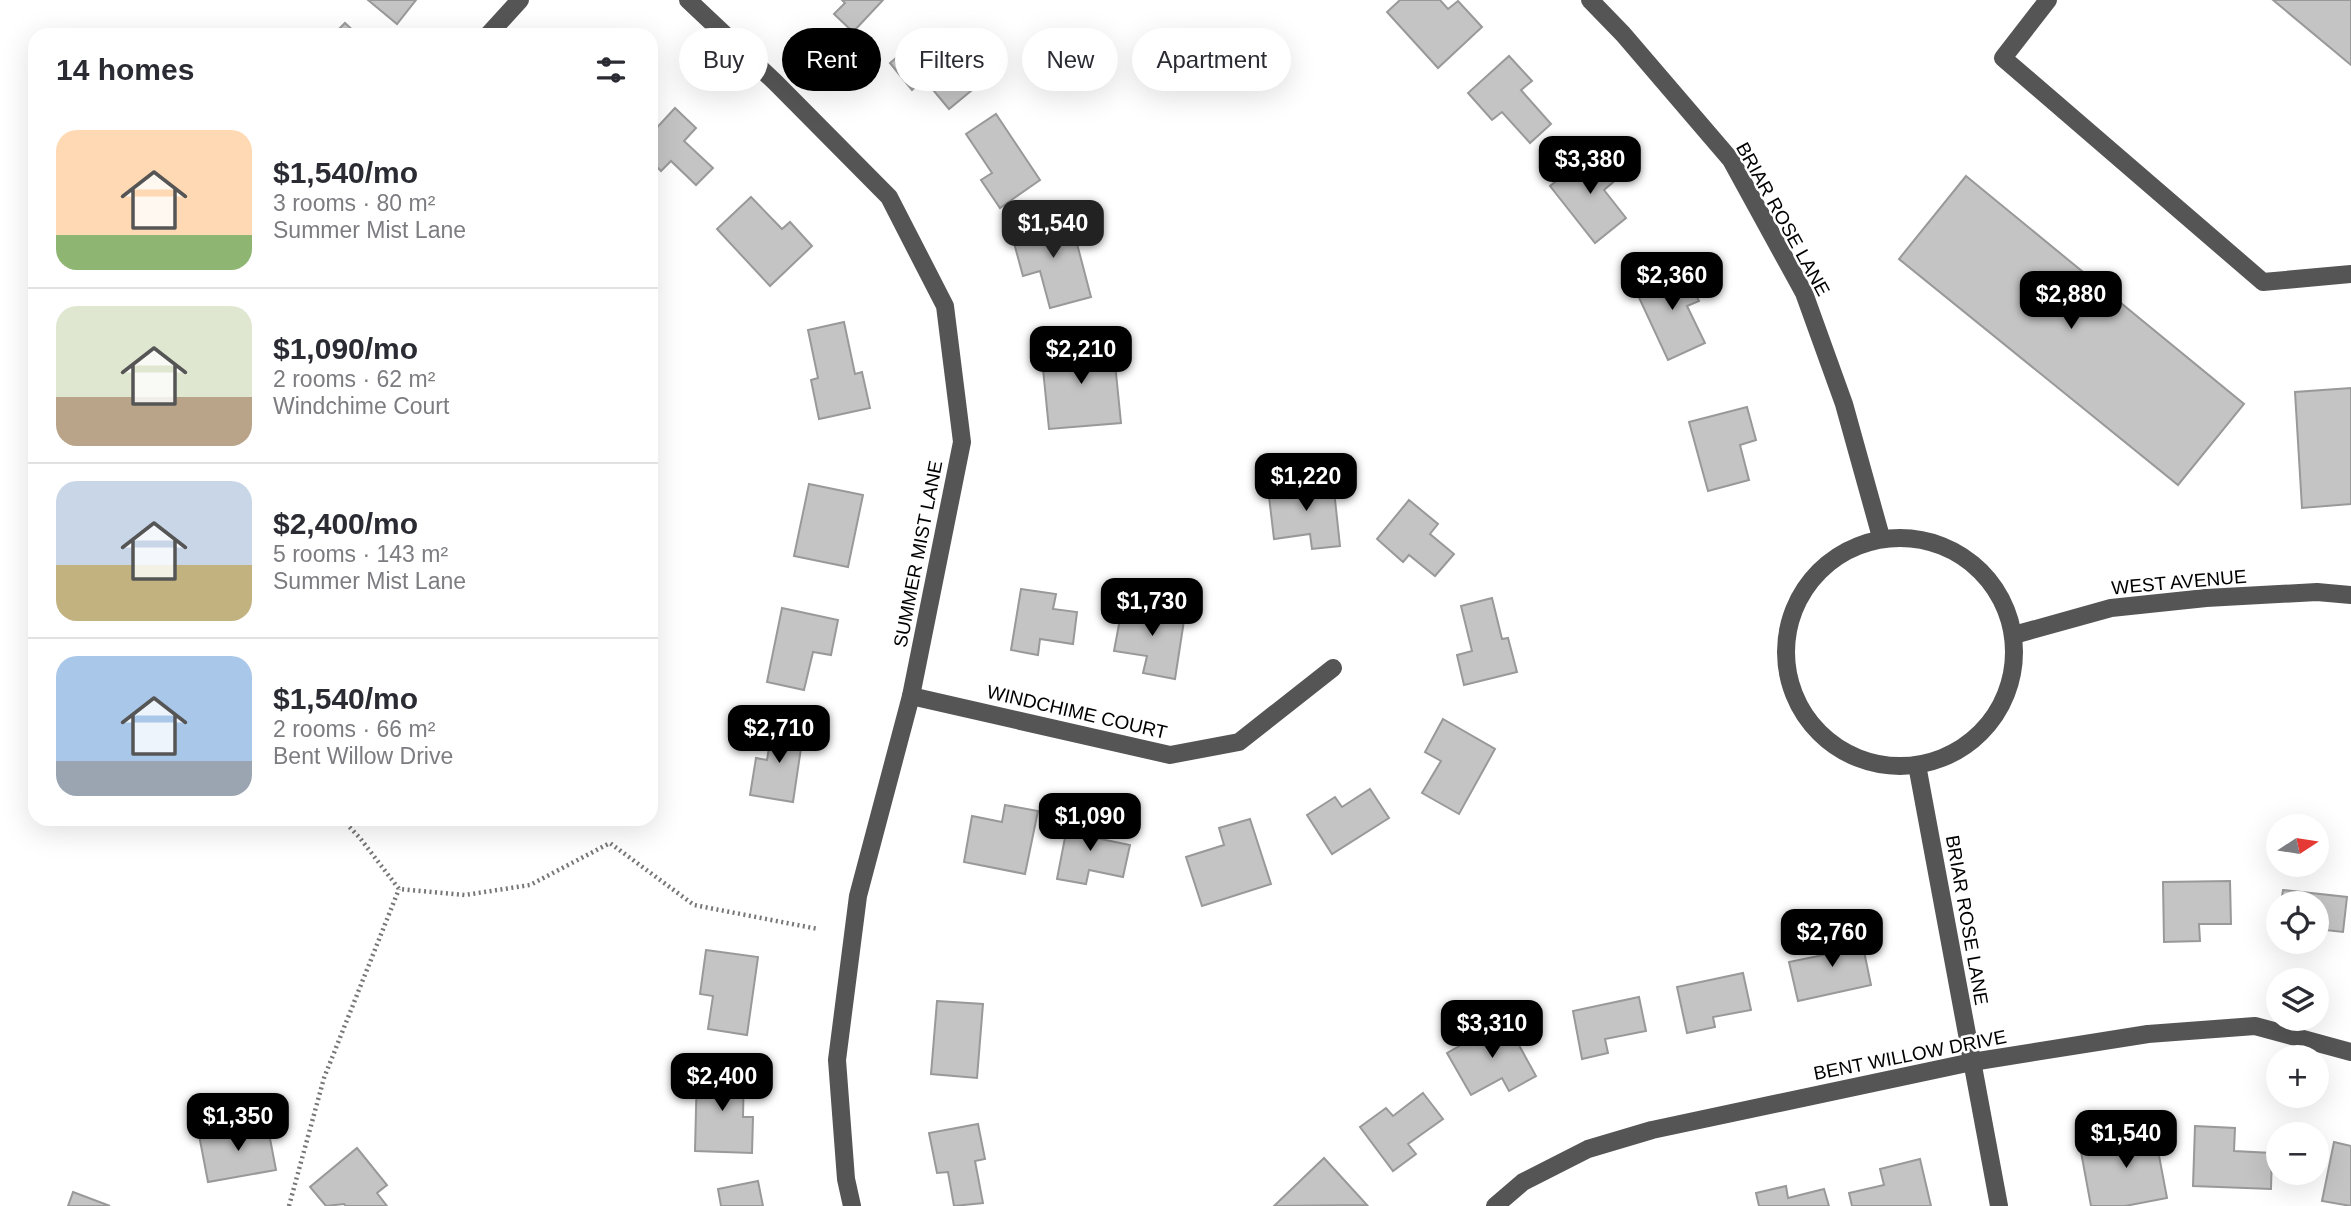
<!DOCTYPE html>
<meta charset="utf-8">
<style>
:root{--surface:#fff;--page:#f2f2f3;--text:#2b2b33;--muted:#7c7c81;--line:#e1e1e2;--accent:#000}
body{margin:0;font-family:Helvetica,sans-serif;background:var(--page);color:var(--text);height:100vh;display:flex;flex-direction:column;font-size:26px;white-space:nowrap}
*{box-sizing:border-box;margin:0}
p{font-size:23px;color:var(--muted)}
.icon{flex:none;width:38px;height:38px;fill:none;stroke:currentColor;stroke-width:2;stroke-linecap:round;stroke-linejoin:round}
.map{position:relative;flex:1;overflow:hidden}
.details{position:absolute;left:28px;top:28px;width:630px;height:798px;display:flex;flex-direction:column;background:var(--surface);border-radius:21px;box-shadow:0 7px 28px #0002}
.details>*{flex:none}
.hud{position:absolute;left:679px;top:28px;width:665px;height:63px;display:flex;gap:14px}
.needle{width:46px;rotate:78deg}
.controls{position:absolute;left:2266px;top:814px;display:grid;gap:14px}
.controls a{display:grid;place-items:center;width:63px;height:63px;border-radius:50%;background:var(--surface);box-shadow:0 7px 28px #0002;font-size:35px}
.price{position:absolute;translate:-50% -60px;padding:0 16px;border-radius:14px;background:var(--accent);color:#fff;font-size:23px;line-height:46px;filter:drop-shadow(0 2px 4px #0008)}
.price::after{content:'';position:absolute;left:50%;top:42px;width:21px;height:16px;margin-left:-10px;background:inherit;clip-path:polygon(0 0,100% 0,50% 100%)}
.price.on{background:#222;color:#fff}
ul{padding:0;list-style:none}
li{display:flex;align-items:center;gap:21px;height:175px;padding:0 28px}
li+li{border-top:2px solid var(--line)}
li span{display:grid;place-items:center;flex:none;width:196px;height:140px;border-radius:21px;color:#555}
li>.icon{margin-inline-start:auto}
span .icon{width:84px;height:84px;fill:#fffc;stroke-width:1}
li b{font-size:30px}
h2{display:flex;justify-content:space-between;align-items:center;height:84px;padding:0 28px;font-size:30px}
.chip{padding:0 24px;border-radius:32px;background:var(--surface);box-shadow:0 7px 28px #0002;font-size:24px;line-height:63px}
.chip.on{background:var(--accent);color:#fff}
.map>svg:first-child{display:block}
</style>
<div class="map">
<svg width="2351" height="1206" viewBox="0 0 2351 1206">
<rect width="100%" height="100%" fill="#fff"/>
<g fill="#c4c4c4" stroke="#999" stroke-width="2">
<polygon points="368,0 416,0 397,24"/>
<polygon points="842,0 883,0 853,32 834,14 845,3"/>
<polygon points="1400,0 1440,0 1448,9 1458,1 1482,27 1438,68 1387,12"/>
<polygon points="2273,0 2351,0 2351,65"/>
<polygon points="345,23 358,35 333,35"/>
<polygon points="925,33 972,90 949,109 924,79 912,90 890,63"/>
<polygon points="1509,56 1532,81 1521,90 1551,124 1530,143 1502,112 1492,120 1468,93"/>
<polygon points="675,108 696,128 684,141 713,168 696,185 671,161 661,171 651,161 651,134"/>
<polygon points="996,114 1040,180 1000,208 981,180 992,173 966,134"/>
<polygon points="1596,150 1618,178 1604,190 1626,218 1595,243 1550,186"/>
<polygon points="1966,176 2244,404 2178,485 1899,259"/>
<polygon points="751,197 782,229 790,222 812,246 770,286 717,229"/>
<polygon points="1070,217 1091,297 1050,308 1040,271 1023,276 1011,232"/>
<polygon points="1683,266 1699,301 1687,306 1705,343 1668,360 1635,289"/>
<polygon points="844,322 855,374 862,372 870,408 819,419 811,380 818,378 808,330"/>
<polygon points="1113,343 1121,423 1049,429 1041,349"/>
<polygon points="2351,388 2351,504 2302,508 2295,392"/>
<polygon points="1747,407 1756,440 1740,445 1749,480 1708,491 1689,422"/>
<polygon points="1333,481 1340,546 1312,549 1310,534 1274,539 1268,488"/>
<polygon points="809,484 863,495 848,567 794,556"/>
<polygon points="1409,500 1438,524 1430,534 1454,554 1435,576 1409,555 1403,562 1377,539"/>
<polygon points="1021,589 1056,594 1053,609 1077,612 1073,644 1040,639 1038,655 1011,650"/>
<polygon points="1492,598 1502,639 1508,638 1517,672 1464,685 1457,655 1472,651 1461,606"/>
<polygon points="1123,603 1185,614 1175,679 1143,673 1147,656 1114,651"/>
<polygon points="782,608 838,620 831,655 813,652 804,690 767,682"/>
<polygon points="1443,719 1495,749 1459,814 1422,793 1441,761 1425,752"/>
<polygon points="773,723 804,728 793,802 750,795 756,758 767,760"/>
<polygon points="1370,789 1389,818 1332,854 1307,815 1335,797 1342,807"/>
<polygon points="1005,805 1038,811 1025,874 964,862 972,816 1002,822"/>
<polygon points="1069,817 1099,823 1096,838 1130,845 1123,877 1089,870 1086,884 1057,879"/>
<polygon points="1250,819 1271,884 1202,906 1186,857 1224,845 1219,828"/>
<polygon points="2230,881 2231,924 2199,924 2200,941 2164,942 2163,882"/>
<polygon points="2283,890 2347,897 2343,932 2317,929 2317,903 2281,903"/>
<polygon points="1860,932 1871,985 1798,1001 1789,962 1823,955 1820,941"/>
<polygon points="706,950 758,957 747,1035 708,1029 713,996 700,994"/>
<polygon points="1743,973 1751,1010 1713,1017 1715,1027 1687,1033 1677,987"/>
<polygon points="1639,997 1646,1031 1605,1039 1608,1053 1582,1059 1573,1011"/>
<polygon points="937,1001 983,1004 977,1078 931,1074"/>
<polygon points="1505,1020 1536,1076 1509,1091 1502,1078 1471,1095 1447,1053"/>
<polygon points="697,1069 744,1071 743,1117 753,1117 752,1153 695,1151"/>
<polygon points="1423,1093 1443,1119 1408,1144 1416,1154 1393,1171 1360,1127 1386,1108 1393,1116"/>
<polygon points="267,1123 276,1170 208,1182 199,1135"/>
<polygon points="978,1124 985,1159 975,1161 983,1203 954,1206 948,1172 937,1173 929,1133"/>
<polygon points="2153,1124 2167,1198 2125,1206 2091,1206 2081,1152 2115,1146 2112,1132"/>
<polygon points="2195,1126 2235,1128 2234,1151 2272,1153 2271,1189 2193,1186"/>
<polygon points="2334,1142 2351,1146 2351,1206 2322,1201"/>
<polygon points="357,1148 387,1185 377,1193 387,1206 346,1206 344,1204 326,1206 310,1187"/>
<polygon points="1324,1158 1367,1205 1274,1206"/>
<polygon points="1920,1159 1931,1206 1852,1206 1849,1193 1884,1185 1880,1169"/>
<polygon points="758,1181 763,1206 721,1206 718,1189"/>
<polygon points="1786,1186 1788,1198 1824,1189 1829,1206 1759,1206 1756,1193"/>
<polygon points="73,1192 110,1206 68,1206"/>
</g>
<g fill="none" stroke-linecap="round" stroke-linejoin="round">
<g stroke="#777" stroke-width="4.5" stroke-dasharray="2 3.5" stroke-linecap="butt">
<polyline points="342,819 360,838 399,889 465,895 530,885 610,843 694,905 818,929"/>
<polyline points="289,1206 324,1078 399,889"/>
</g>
<g stroke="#555" stroke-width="18">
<polyline points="688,0 775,82 889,197 945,306 962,442 911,696 858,896 837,1060 846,1179 852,1206"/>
<polyline points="1590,0 1623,34 1731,160 1804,293 1844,404 1881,537"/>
<polyline points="2048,0 2003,58 2263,282 2351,274"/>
<polyline points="488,35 520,0"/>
<circle cx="1900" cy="652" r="114"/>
<polyline points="2014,635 2111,608 2206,598 2317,592 2351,595"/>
<polyline points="911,696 1170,755 1239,742 1333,668"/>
<polyline points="1917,765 1999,1206"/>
<polyline points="1495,1206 1523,1182 1588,1149 1652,1130 1972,1062 2148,1034 2255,1026 2351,1052"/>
</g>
</g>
<g text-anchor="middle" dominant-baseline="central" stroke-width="5" stroke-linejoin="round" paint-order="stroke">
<g font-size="19" fill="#000" stroke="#fff">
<text transform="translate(1783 219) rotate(61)">BRIAR ROSE LANE</text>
<text transform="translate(918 554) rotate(-79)">SUMMER MIST LANE</text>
<text transform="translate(2179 582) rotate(-5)">WEST AVENUE</text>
<text transform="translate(1077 712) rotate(13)">WINDCHIME COURT</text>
<text transform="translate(1967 920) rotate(80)">BRIAR ROSE LANE</text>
<text transform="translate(1910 1055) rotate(-11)">BENT WILLOW DRIVE</text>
</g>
</g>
</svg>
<div class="controls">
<a><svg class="needle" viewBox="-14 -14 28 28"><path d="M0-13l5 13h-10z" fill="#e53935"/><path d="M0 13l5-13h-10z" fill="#7c7c81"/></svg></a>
<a><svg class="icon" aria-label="locate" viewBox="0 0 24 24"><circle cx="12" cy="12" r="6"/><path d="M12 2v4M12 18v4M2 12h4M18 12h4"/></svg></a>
<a><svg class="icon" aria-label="layers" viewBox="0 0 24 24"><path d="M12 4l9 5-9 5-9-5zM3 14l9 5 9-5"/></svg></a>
<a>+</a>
<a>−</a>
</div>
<b class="price" style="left:1590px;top:196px">$3,380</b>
<b class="price on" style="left:1053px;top:260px">$1,540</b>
<b class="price" style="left:1672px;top:312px">$2,360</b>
<b class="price" style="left:2071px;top:331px">$2,880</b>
<b class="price" style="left:1081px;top:386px">$2,210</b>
<b class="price" style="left:1306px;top:513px">$1,220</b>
<b class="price" style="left:1152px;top:638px">$1,730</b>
<b class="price" style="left:779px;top:765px">$2,710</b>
<b class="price" style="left:1090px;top:853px">$1,090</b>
<b class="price" style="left:1832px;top:969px">$2,760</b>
<b class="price" style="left:1492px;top:1060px">$3,310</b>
<b class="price" style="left:722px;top:1113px">$2,400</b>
<b class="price" style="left:238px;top:1153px">$1,350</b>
<b class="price" style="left:2126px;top:1170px">$1,540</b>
<div class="hud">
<a class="chip">Buy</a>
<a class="chip on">Rent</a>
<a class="chip">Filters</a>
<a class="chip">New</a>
<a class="chip">Apartment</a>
</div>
<section class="details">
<h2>14 homes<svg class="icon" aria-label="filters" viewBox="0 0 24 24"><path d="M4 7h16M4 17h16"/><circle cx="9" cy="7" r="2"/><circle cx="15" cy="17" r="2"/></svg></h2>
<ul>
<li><span style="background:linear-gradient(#ffd9b3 75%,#8fb573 0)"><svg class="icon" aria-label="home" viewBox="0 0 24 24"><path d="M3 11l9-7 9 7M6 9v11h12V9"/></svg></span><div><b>$1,540/mo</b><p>3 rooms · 80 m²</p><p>Summer Mist Lane</p></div></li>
<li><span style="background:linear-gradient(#dfe7d0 65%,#b9a48a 0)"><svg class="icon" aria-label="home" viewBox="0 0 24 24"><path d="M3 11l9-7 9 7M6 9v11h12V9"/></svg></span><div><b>$1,090/mo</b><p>2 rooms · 62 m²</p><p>Windchime Court</p></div></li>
<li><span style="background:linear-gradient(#c9d6e8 60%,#c2b280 0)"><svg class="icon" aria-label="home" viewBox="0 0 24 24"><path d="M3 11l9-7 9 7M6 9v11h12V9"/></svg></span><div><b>$2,400/mo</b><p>5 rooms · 143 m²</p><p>Summer Mist Lane</p></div></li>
<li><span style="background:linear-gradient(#a9c7e8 75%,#9aa5b1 0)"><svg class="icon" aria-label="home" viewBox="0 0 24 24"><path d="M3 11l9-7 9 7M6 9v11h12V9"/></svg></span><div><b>$1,540/mo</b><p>2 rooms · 66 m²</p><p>Bent Willow Drive</p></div></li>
</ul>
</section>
</div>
